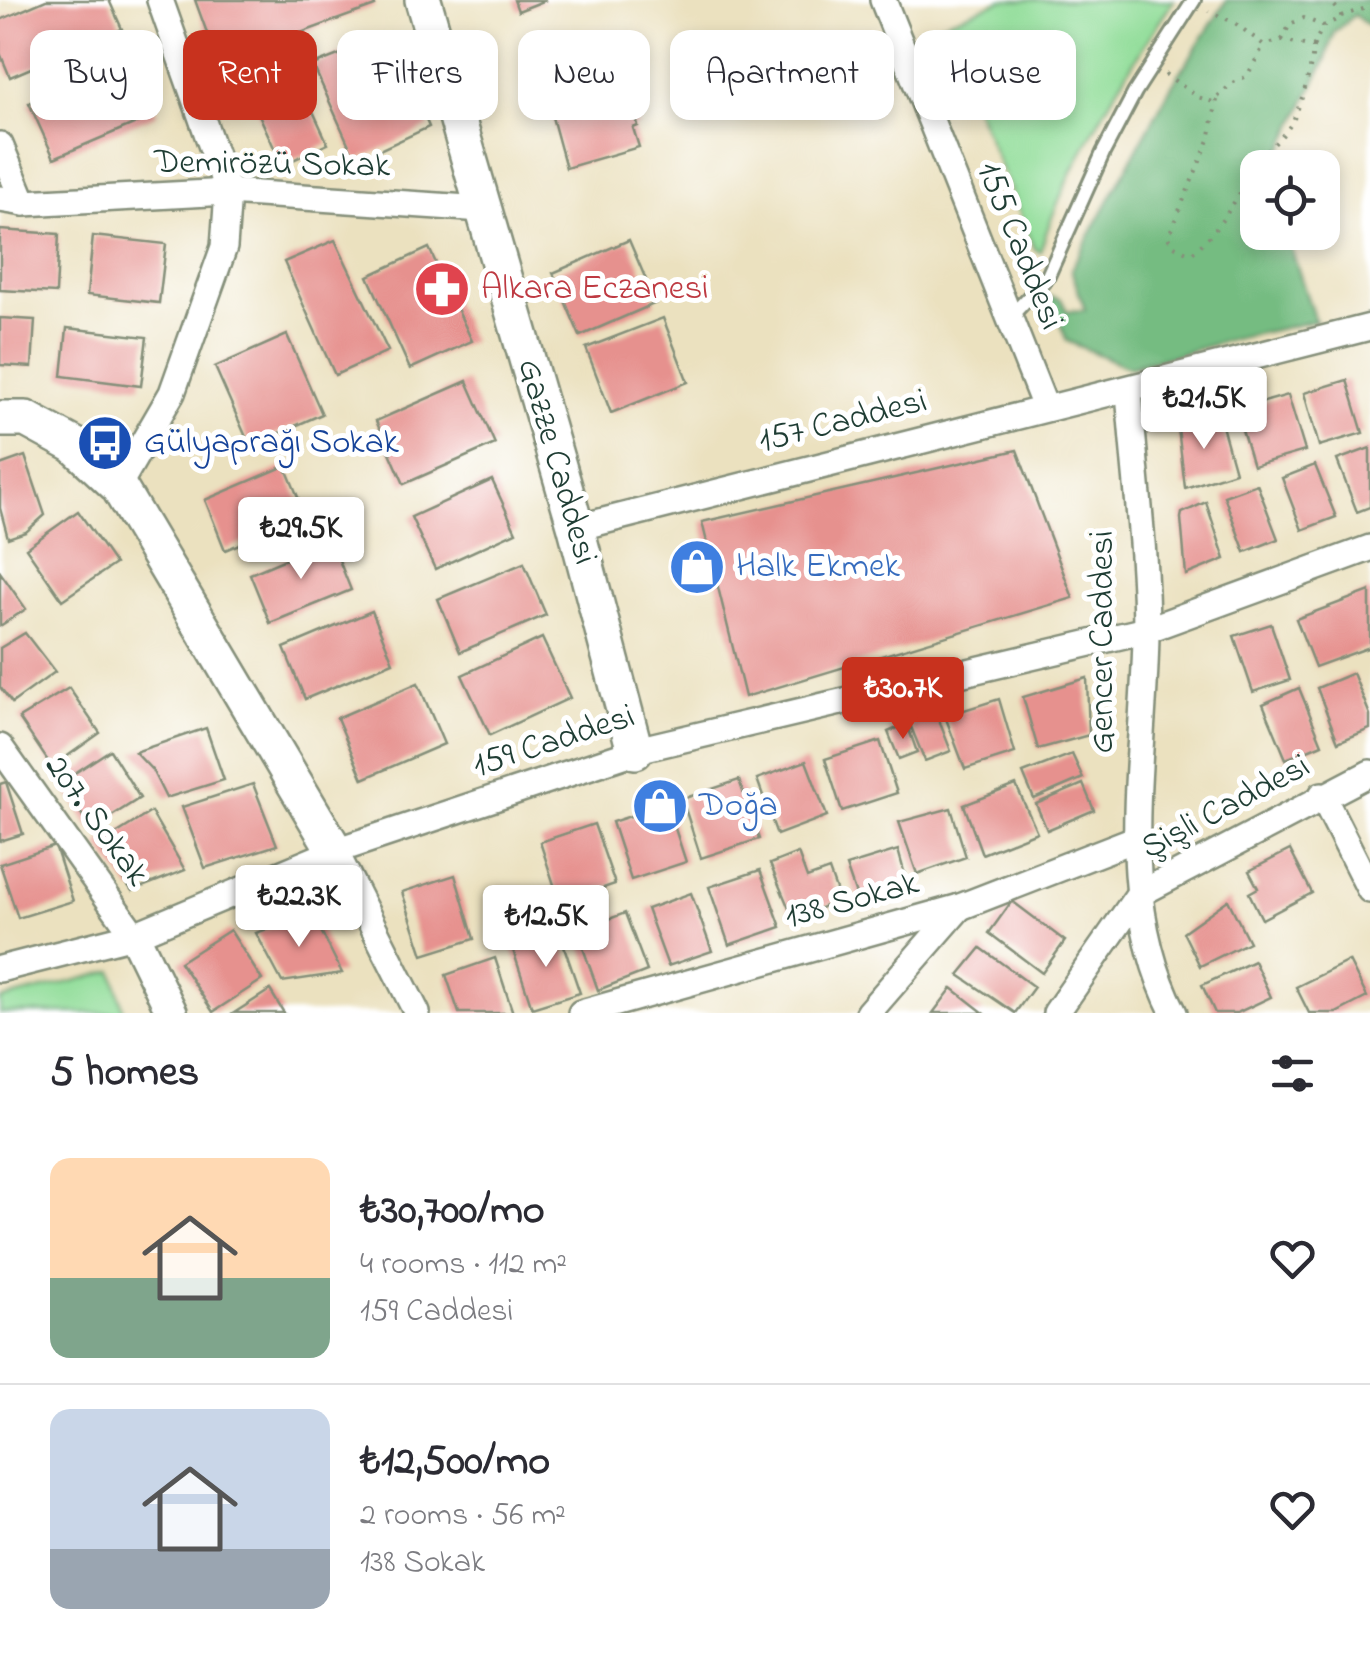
<!DOCTYPE html>
<meta charset="utf-8">
<style>
:root{--surface:#fff;--page:#f7f7f7;--text:#2b2b33;--muted:#7c7c81;--line:#e1e1e2;--accent:#c8321e}
body{margin:0;font-family:"Indie Flower",sans-serif;background:var(--page);color:var(--text);height:100vh;display:flex;flex-direction:column;font-size:38px;white-space:nowrap}
*{box-sizing:border-box;margin:0}
p{font-size:32px;color:var(--muted)}
.icon{flex:none;width:55px;height:55px;fill:none;stroke:currentColor;stroke-width:2;stroke-linecap:round;stroke-linejoin:round}
.map{position:relative;height:1013px;overflow:hidden}
.sheet{display:flex;flex-direction:column;background:var(--surface);flex:1}
.sheet>*{flex:none}
.top-card{position:absolute;left:30px;top:30px;width:1310px;height:90px;display:flex;gap:20px}
.buttons{position:absolute;left:1240px;top:150px;display:grid;gap:20px}
.buttons a{display:grid;place-items:center;width:100px;height:100px;border-radius:20px;background:var(--surface);box-shadow:0 5px 15px #0003;font-size:50px}
.price{position:absolute;translate:-50% -85px;padding:0 22px;border-radius:10px;background:#fff;color:#222;font-size:32px;line-height:65px;filter:drop-shadow(0 2px 5px #0008)}
.price::after{content:'';position:absolute;left:50%;top:60px;width:30px;height:22px;margin-left:-15px;background:inherit;clip-path:polygon(0 0,100% 0,50% 100%)}
.price.active{background:var(--accent);color:#fff}
ul{padding:0;list-style:none}
li{display:flex;align-items:center;gap:30px;height:250px;padding:0 50px}
li+li{border-top:2px solid var(--line)}
li span{display:grid;place-items:center;flex:none;width:280px;height:200px;border-radius:20px;color:#555}
li>.icon{margin-inline-start:auto}
span .icon{width:120px;height:120px;fill:#fffc;stroke-width:1}
li b{font-size:42px}
h2{display:flex;justify-content:space-between;align-items:center;height:120px;padding:0 50px;font-size:42px}
.chip{padding:0 35px;border-radius:20px;background:var(--surface);box-shadow:0 5px 15px #0003;font-size:35px;line-height:90px}
.chip.active{background:var(--accent);color:#fff}
.map>svg:first-child{display:block}
</style>
<div class="map">
<svg width="1370" height="1013" viewBox="0 0 1370 1013">
<rect width="100%" height="100%" fill="#fff"/>
<filter id="ink" filterUnits="userSpaceOnUse"><feTurbulence type="fractalNoise" baseFrequency=".01" numOctaves="2"/><feDisplacementMap in="SourceGraphic" scale="20" xChannelSelector="R" yChannelSelector="G"/><feConvolveMatrix kernelMatrix="1 2 1 2 8 2 1 2 1" color-interpolation-filters="sRGB"/></filter>
<filter id="wash" filterUnits="userSpaceOnUse"><feTurbulence type="fractalNoise" baseFrequency=".0048" numOctaves="4" result="noise"/><feDisplacementMap in="SourceGraphic" scale="40" xChannelSelector="R" yChannelSelector="G"/><feGaussianBlur stdDeviation="2.25" result="paint"/><feColorMatrix in="noise" values="0 0 0 0 0 0 0 0 0 0 0 0 0 0 0 0 0 1.4 0 .05"/><feComposite in="paint" operator="in"/></filter>
<g filter="url(#wash)">
<rect width="100%" height="100%" fill="#ebe1bf"/>
<g fill="#91dd99" stroke="#588d66" stroke-width="2.5">
<path d="M1002,0h172c-49,72 -109,168 -134,252l-5,-3 -95,-225z"/>
<polygon points="113,971 124,1013 0,1013 0,1000"/>
</g>
<polygon fill="#74bc81" stroke="#4a7c5a" stroke-width="2.5" points="1227,0 1370,0 1370,27 1354,15 1334,32 1325,61 1274,167 1258,168 1258,232 1286,233 1315,321 1225,341 1130,368 1067,341 1049,296 1061,299 1067,311 1085,310 1071,269 1171,87"/>
<g id="blocks">
<g fill="#e6918e">
<polygon points="46,0 109,0 122,29 10,77 0,53 0,20"/>
<polygon points="195,0 373,0 375,6 218,63"/>
<polygon points="514,0 546,0 518,11"/>
<polygon points="393,42 429,127 356,161 313,65 351,50"/>
<polygon points="286,52 328,144 282,165 240,73"/>
<polygon points="132,58 157,114 54,158 29,103"/>
<polygon points="613,64 619,86 626,83 638,126 633,128 639,147 566,168 543,84"/>
<polygon points="0,230 59,234 56,293 0,290"/>
<polygon points="93,236 166,244 159,303 87,295"/>
<polygon points="335,240 388,351 335,375 284,262"/>
<polygon points="629,240 656,303 580,336 553,273"/>
<polygon points="429,248 472,341 410,369 368,276"/>
<polygon points="0,318 35,320 32,367 0,365"/>
<polygon points="663,318 688,382 611,413 586,348"/>
<polygon points="67,328 147,337 141,386 62,376"/>
<polygon points="287,335 322,414 250,446 215,367"/>
<polygon points="1347,380 1363,433 1319,446 1304,393"/>
<polygon points="467,381 495,444 404,484 376,421"/>
<polygon points="1288,395 1305,451 1253,466 1236,410"/>
<polygon points="1219,415 1235,472 1185,488 1178,428"/>
<polygon points="1370,448 1370,507 1357,512 1337,460"/>
<polygon points="1017,450 1073,598 745,697 702,522"/>
<polygon points="25,456 45,515 26,532 8,538 0,508 0,465"/>
<polygon points="1315,465 1336,517 1302,530 1282,478"/>
<polygon points="285,466 306,516 225,550 205,500"/>
<polygon points="492,480 516,532 435,569 411,517"/>
<polygon points="1257,484 1278,539 1245,552 1224,496"/>
<polygon points="1206,502 1225,559 1186,575 1181,518 1182,513"/>
<polygon points="78,511 115,564 62,600 26,548"/>
<polygon points="331,540 351,590 270,623 250,574"/>
<polygon points="524,563 546,615 460,652 438,599"/>
<polygon points="0,572 26,609 0,626"/>
<polygon points="1370,591 1370,647 1315,667 1296,619"/>
<polygon points="372,611 393,662 305,699 284,648"/>
<polygon points="1271,624 1290,680 1253,692 1234,636"/>
<polygon points="25,633 55,672 12,703 0,687 0,648"/>
<polygon points="542,638 570,698 490,735 462,675"/>
<polygon points="1353,673 1370,715 1370,729 1338,742 1317,688"/>
<polygon points="1087,678 1089,735 1038,749 1023,697"/>
<polygon points="418,683 444,744 363,779 337,718"/>
<polygon points="69,688 100,733 52,767 19,718"/>
<polygon points="1299,688 1322,744 1286,759 1263,704"/>
<polygon points="999,699 1015,753 965,769 945,716"/>
<polygon points="936,713 951,751 925,761 909,722"/>
<polygon points="907,724 917,752 899,759 888,732"/>
<polygon points="206,728 224,780 166,798 152,770 135,752"/>
<polygon points="880,741 897,793 842,811 825,759"/>
<polygon points="110,750 140,798 91,829 61,782"/>
<polygon points="1072,754 1083,778 1034,799 1023,773"/>
<polygon points="806,761 827,816 777,835 757,779"/>
<polygon points="739,780 759,839 701,858 682,799"/>
<polygon points="6,782 23,834 0,841 0,784"/>
<polygon points="253,784 277,845 205,868 182,807"/>
<polygon points="1083,784 1094,810 1047,830 1036,804"/>
<polygon points="1016,785 1037,832 982,854 964,805"/>
<polygon points="667,804 686,862 631,880 612,822"/>
<polygon points="951,808 966,857 917,874 899,822"/>
<polygon points="151,812 185,870 132,891 98,845"/>
<polygon points="594,824 615,884 560,903 540,842"/>
<polygon points="55,846 73,901 18,918 0,864"/>
<polygon points="898,850 907,882 857,898 846,866"/>
<polygon points="1290,850 1312,893 1262,919 1249,893 1258,888 1249,871"/>
<polygon points="798,853 807,878 829,870 840,901 793,918 770,864"/>
<polygon points="760,870 781,927 729,945 709,887"/>
<polygon points="455,875 474,939 423,955 402,892"/>
<polygon points="691,893 712,951 668,966 647,909"/>
<polygon points="1228,900 1249,942 1200,966 1183,932"/>
<polygon points="1012,901 1065,941 1042,973 989,933"/>
<polygon points="312,913 342,973 282,982 256,933"/>
<polygon points="625,913 647,971 598,990 577,931"/>
<polygon points="230,930 262,980 213,1012 180,962"/>
<polygon points="559,932 580,993 532,1008 512,947"/>
<polygon points="981,948 1034,987 1015,1013 959,975"/>
<polygon points="495,958 513,1013 459,1013 446,975"/>
<polygon points="1254,961 1271,997 1237,1013 1215,1013 1202,985"/>
<polygon points="1349,961 1367,997 1336,1013 1309,1013 1296,987"/>
<polygon points="952,988 984,1013 933,1013"/>
<polygon points="270,990 284,1013 234,1013"/>
</g>
</g>
</g>
<g filter="url(#ink)">
<use href="#blocks" fill-opacity="0" stroke="#858f7a" stroke-width="2.5"/>
<g fill="none" stroke-linecap="round" stroke-linejoin="round">
<g stroke="#858f7a" stroke-width="18">
<polyline id="service" points="1009,318 1047,278 1103,153 1135,92 1194,0"/>
</g>
<g stroke="#858f7a" stroke-width="30">
<g id="minor">
<polyline points="883,0 1045,407"/>
<polyline points="0,145 24,203"/>
<polyline points="0,199 24,203 228,192 483,209"/>
<path d="M1129,390c5,78 17,164 17,242 -1,127 -33,263 28,381"/>
<polyline points="118,486 172,393 224,247 228,192 160,0"/>
<polyline points="576,528 1370,327"/>
<polyline points="0,747 134,935"/>
<polyline points="1322,795 1370,890"/>
<polyline points="335,851 417,1013"/>
<polyline points="0,969 134,935 335,851 645,748 1146,630 1370,548"/>
<polyline points="581,1013 960,907 1135,839"/>
<polyline points="868,1013 960,907"/>
<polyline points="1056,1013 1139,894 1370,773"/>
</g>
</g>
<g stroke="#858f7a" stroke-width="35">
<polyline id="tertiary" points="134,935 172,1013"/>
</g>
<g stroke="#858f7a" stroke-width="40">
<g id="secondary">
<polyline points="423,0 576,528 635,751"/>
<polyline points="0,419 26,419 74,445 118,486 335,851"/>
</g>
</g>
<g stroke="#858f7a" stroke-width="4" stroke-dasharray="2.5 8" stroke-linecap="butt">
<polyline points="1341,16 1370,7"/>
<polyline points="1323,26 1341,18 1341,13 1329,0"/>
<polyline points="1282,40 1290,24 1304,18 1323,26 1313,47"/>
<polyline points="1165,74 1198,97 1213,102 1232,83 1247,76 1264,45 1235,23 1209,11"/>
<path d="M1217,100l-8,40 -41,97 4,8 19,9c31,-25 48,-62 70,-94 10,-16 27,-26 34,-44 8,-19 17,-48 18,-69l-31,-7 -18,5"/>
</g>
<use href="#service" stroke="#fff" stroke-width="12"/>
<use href="#minor" stroke="#fff" stroke-width="25"/>
<use href="#tertiary" stroke="#fff" stroke-width="30"/>
<use href="#secondary" stroke="#fff" stroke-width="35"/>
</g>
</g>
<defs>
<g id="pharmacy-disc" transform="scale(2.875)"><circle r="9.5" fill="#e0444e" stroke="#fff"/><path d="M-2-6h4v4h4v4h-4v4h-4v-4h-4v-4h4Z" fill="#fff"/></g>
<g id="bus-disc" transform="scale(2.875)"><circle r="9.5" fill="#1a4fb4" stroke="#fff"/><path d="M-5-6H5V4H4V6H2V4H-2V6H-4V4H-5ZM-3.5-4V0h7V-4ZM-3.5 1.2v1.5H-2V1.2ZM2 1.2v1.5H3.5V1.2Z" fill="#fff"/></g>
<g id="shop-disc" transform="scale(2.875)"><circle r="9.5" fill="#3f7fe0" stroke="#fff"/><path d="M-5-2.5h2.3a2.7 3.5 0 0 1 5.4 0H5L5.5 6h-11ZM-1.5-2.5h3a1.5 2.3 0 0 0-3 0Z" fill="#fff"/></g>
</defs>
<g fill-rule="evenodd">
<use href="#pharmacy-disc" x="442" y="289"/>
<use href="#bus-disc" x="105" y="443"/>
<use href="#shop-disc" x="697" y="567"/>
<use href="#shop-disc" x="660" y="806"/>
</g>
<g text-anchor="middle" dominant-baseline="central" stroke-width="10" stroke-linejoin="round" paint-order="stroke">
<g font-size="35" fill="#1f3d34" stroke="#fff">
<text transform="translate(272 165) rotate(1)">Demirözü Sokak</text>
<text transform="translate(1019 246) rotate(68)">155 Caddesi</text>
<text transform="translate(843 422) rotate(-14)">157 Caddesi</text>
<text transform="translate(556 462) rotate(74)">Gazze Caddesi</text>
<text transform="translate(1103 642) rotate(-90)">Gencer Caddesi</text>
<text transform="translate(554 742) rotate(-18)">159 Caddesi</text>
<text transform="translate(1226 808) rotate(-28)">Şişli Caddesi</text>
<text transform="translate(96 821) rotate(54)">207. Sokak</text>
<text transform="translate(852 901) rotate(-15)">138 Sokak</text>
</g>
<g font-size="35" fill="#be3a42" stroke="#fff" text-anchor="start">
<text x="481" y="289">Alkara Eczanesi</text>
</g>
<g font-size="35" fill="#164399" stroke="#fff" text-anchor="start">
<text x="144" y="443">Gülyaprağı Sokak</text>
</g>
<g font-size="35" fill="#366cbe" stroke="#fff" text-anchor="start">
<text x="736" y="567">Halk Ekmek</text>
<text x="699" y="806">Doğa</text>
</g>
</g>
</svg>
<div class="buttons">
<a><svg class="icon" aria-label="locate" viewBox="0 0 24 24"><circle cx="12" cy="12" r="6"/><path d="M12 2v4M12 18v4M2 12h4M18 12h4"/></svg></a>
</div>
<b class="price" style="left:1204px;top:452px">₺21.5K</b>
<b class="price" style="left:301px;top:582px">₺29.5K</b>
<b class="price active" style="left:903px;top:742px">₺30.7K</b>
<b class="price" style="left:299px;top:950px">₺22.3K</b>
<b class="price" style="left:546px;top:970px">₺12.5K</b>
<div class="top-card">
<a class="chip">Buy</a>
<a class="chip active">Rent</a>
<a class="chip">Filters</a>
<a class="chip">New</a>
<a class="chip">Apartment</a>
<a class="chip">House</a>
</div>
</div>
<section class="sheet">
<h2>5 homes<svg class="icon" aria-label="filters" viewBox="0 0 24 24"><path d="M4 7h16M4 17h16"/><circle cx="9" cy="7" r="2"/><circle cx="15" cy="17" r="2"/></svg></h2>
<ul>
<li><span style="background:linear-gradient(#ffd9b3 60%,#7fa58c 0)"><svg class="icon" aria-label="home" viewBox="0 0 24 24"><path d="M3 11l9-7 9 7M6 9v11h12V9"/></svg></span><div><b>₺30,700/mo</b><p>4 rooms · 112 m²</p><p>159 Caddesi</p></div><svg class="icon" aria-label="heart" viewBox="0 0 24 24"><path d="M12 20l-8-8c-3-5 5-10 8-4 3-6 11-1 8 4z"/></svg></li>
<li><span style="background:linear-gradient(#c9d6e8 70%,#9aa5b1 0)"><svg class="icon" aria-label="home" viewBox="0 0 24 24"><path d="M3 11l9-7 9 7M6 9v11h12V9"/></svg></span><div><b>₺12,500/mo</b><p>2 rooms · 56 m²</p><p>138 Sokak</p></div><svg class="icon" aria-label="heart" viewBox="0 0 24 24"><path d="M12 20l-8-8c-3-5 5-10 8-4 3-6 11-1 8 4z"/></svg></li>
</ul>
</section>
